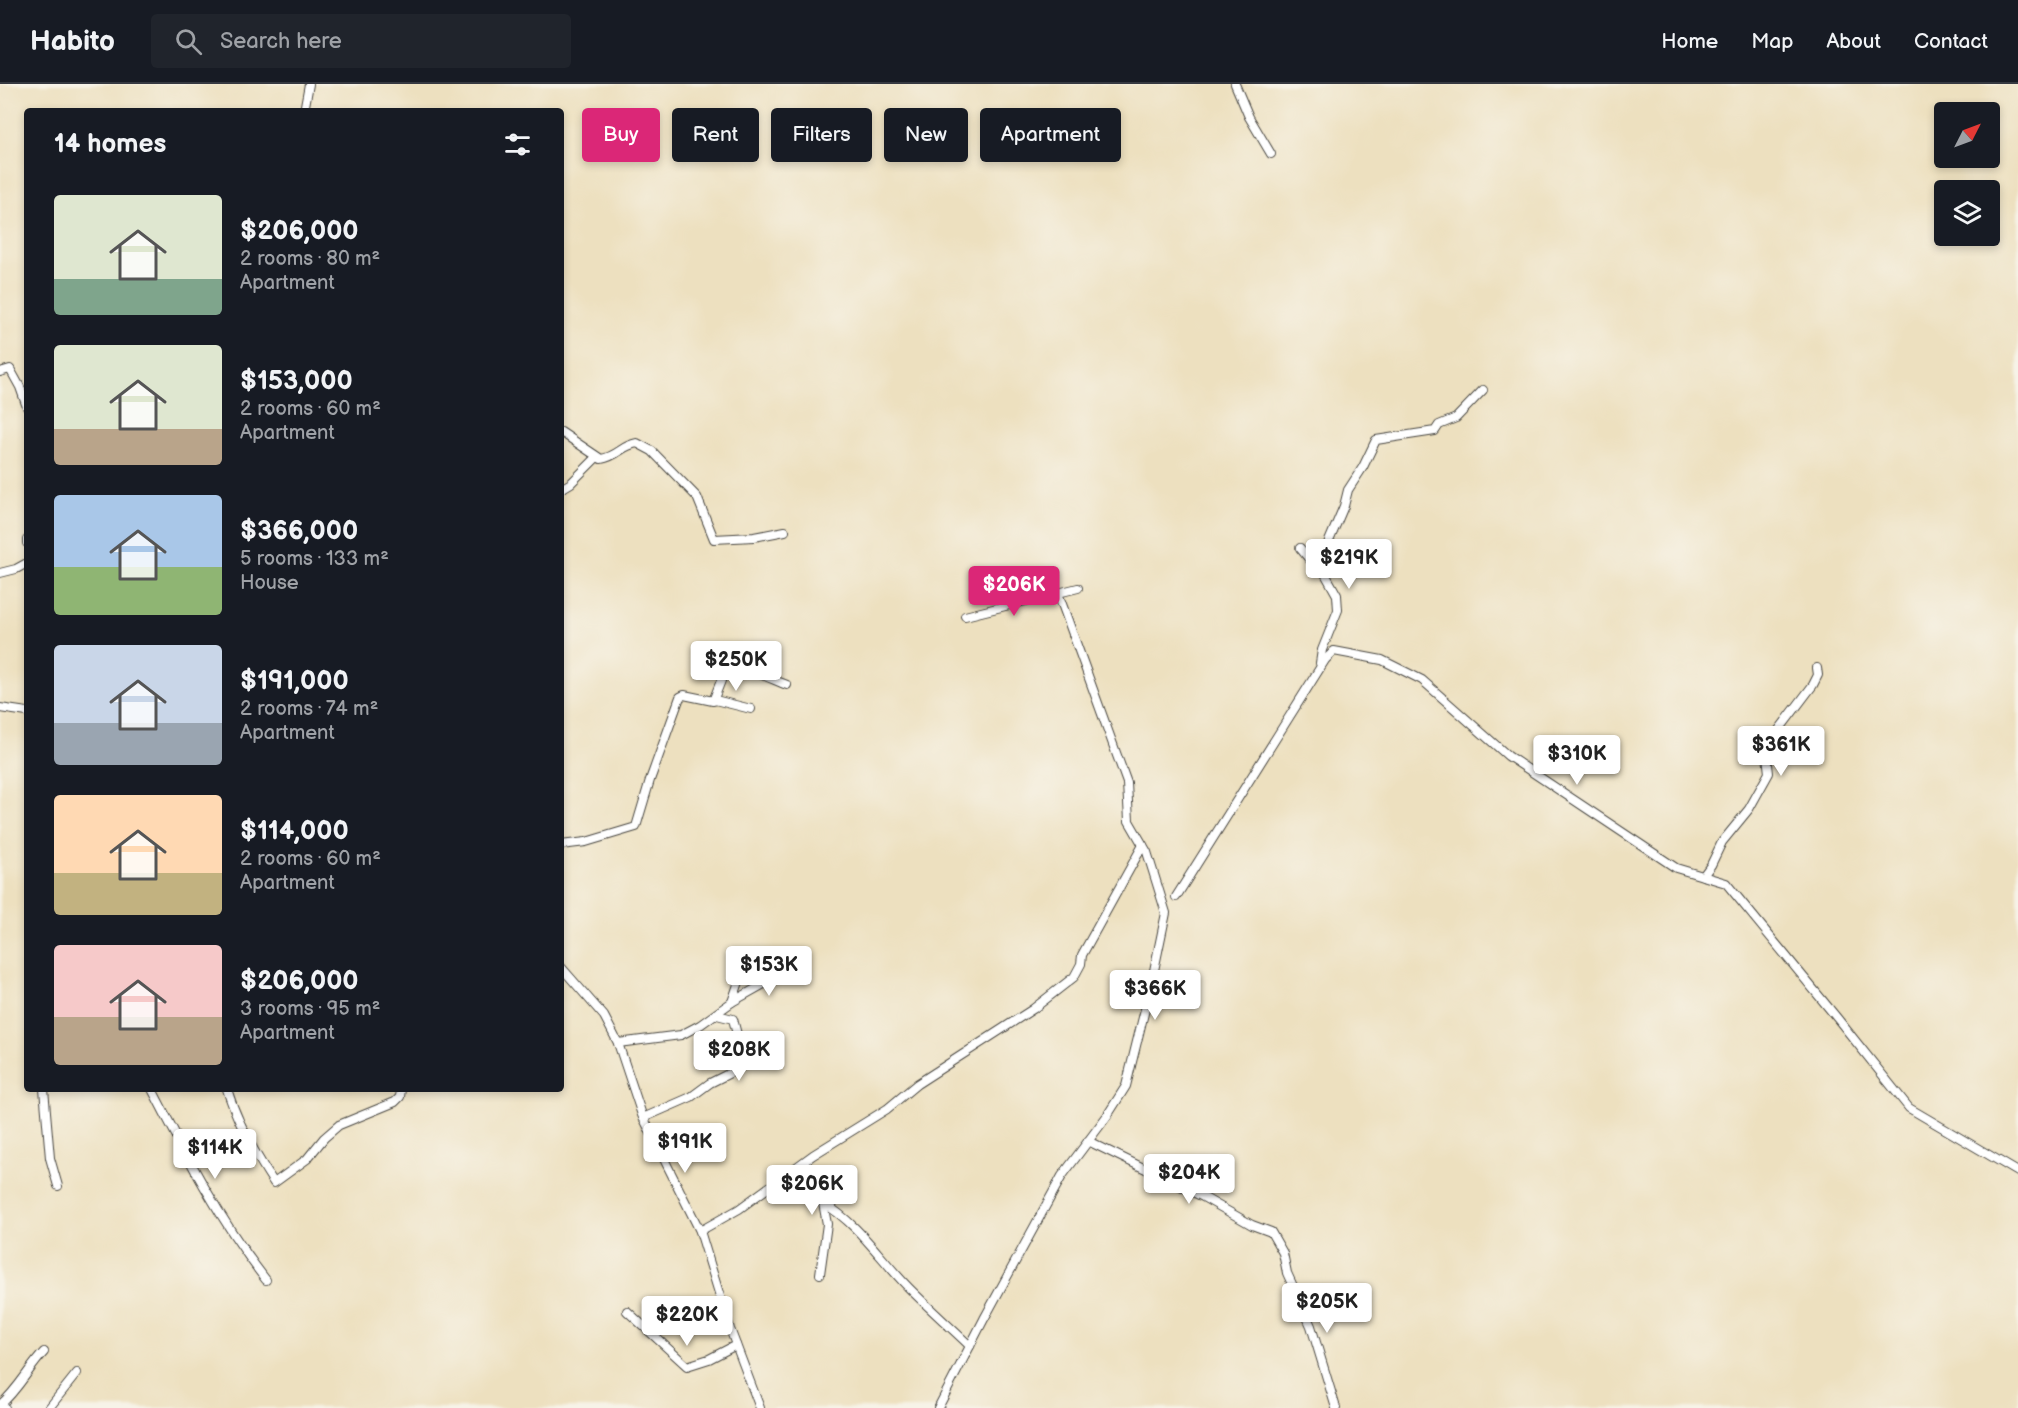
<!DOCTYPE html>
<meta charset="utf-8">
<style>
:root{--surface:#171b24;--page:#20242c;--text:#f1f3f6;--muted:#9ea1a6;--line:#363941;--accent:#db2777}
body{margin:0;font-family:"Balsamiq Sans",sans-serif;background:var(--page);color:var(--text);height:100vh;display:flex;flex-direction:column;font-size:22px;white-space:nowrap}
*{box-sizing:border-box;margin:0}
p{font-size:20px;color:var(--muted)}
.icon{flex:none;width:33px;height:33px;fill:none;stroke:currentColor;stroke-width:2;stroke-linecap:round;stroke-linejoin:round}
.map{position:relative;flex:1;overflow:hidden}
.details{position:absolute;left:24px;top:24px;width:540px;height:984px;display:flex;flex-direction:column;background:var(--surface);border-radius:6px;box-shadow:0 3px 9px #0003}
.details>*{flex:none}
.hud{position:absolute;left:582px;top:24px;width:570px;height:54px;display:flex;gap:12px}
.needle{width:39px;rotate:48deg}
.buttons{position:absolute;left:1934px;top:18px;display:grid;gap:12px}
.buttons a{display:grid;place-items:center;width:66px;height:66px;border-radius:6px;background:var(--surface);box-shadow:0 3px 9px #0003;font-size:30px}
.price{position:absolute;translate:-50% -51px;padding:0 14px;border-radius:6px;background:#fff;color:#222;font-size:20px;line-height:39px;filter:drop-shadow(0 2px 3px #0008)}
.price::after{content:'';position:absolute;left:50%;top:36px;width:18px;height:14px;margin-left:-9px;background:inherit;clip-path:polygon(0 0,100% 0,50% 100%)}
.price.on{background:var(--accent);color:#fff}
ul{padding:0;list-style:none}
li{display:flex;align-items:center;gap:18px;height:150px;padding:0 30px}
li span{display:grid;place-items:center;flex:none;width:168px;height:120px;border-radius:6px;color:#555}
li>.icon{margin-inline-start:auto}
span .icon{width:72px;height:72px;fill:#fffc;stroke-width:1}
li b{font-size:26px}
h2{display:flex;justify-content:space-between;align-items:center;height:72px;padding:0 30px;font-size:26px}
.chip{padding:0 21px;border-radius:6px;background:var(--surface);box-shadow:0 3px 9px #0003;font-size:21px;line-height:54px}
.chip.on{background:var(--accent);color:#fff}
header{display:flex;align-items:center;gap:36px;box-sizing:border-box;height:84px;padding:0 30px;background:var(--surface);border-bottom:2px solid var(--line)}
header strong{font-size:28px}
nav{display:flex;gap:33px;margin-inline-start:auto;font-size:21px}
.search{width:420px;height:54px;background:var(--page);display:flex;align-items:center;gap:15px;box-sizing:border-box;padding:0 21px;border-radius:6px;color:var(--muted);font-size:22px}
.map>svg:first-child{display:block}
</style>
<header>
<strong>Habito</strong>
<div class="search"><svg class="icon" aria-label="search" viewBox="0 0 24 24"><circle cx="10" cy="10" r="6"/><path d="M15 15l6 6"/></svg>Search here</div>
<nav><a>Home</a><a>Map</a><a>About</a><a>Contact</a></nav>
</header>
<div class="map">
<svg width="2018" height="1324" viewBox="0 0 2018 1324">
<rect width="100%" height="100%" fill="#f7f3e8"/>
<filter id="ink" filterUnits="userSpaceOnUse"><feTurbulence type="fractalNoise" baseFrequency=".0167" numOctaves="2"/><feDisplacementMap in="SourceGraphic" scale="12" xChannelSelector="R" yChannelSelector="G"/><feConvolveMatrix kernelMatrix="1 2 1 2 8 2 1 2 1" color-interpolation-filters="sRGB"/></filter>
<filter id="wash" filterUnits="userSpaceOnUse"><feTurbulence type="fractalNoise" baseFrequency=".008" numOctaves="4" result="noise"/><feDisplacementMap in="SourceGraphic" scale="24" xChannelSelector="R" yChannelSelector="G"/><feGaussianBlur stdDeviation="1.35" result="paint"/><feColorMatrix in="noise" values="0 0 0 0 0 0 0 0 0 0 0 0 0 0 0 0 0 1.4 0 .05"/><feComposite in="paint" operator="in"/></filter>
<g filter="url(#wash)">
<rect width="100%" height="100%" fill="#ede0bf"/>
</g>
<g filter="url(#ink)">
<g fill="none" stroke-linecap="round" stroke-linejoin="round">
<g stroke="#484641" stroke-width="10">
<g id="street">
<polyline points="1235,0 1249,33 1271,70"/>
<polyline points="304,27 309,0"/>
<polyline points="0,288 10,285 20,303 27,323"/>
<path d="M561,348l40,27c18,-3 19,-13 36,-16l15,8 45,46 17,42 40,-2 31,-6"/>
<polyline points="561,405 571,399 597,373"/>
<polyline points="27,456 27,459"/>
<polyline points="1300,464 1310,476 1323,486 1337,511 1338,526 1322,566 1320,579 1322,578"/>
<polyline points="1323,486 1321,476 1344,422 1348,406 1363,383 1376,356 1435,347 1439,341 1456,334 1483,306"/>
<polyline points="0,489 16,485 27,479"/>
<polyline points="965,532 1058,509"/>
<polyline points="715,616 751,625"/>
<polyline points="0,624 27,628"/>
<path d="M561,761l25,-3 50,-15 14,-47 30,-83 4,-2 29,6 13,-33c12,-6 47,12 61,17"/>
<polyline points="1703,792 1711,781 1722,758 1749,725 1769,689 1766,663 1813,601 1818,591 1817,584"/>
<polyline points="1176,813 1325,576 1334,567 1382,576 1422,596 1508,672 1676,784 1726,799 1837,934 1909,1024 2018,1088"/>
<polyline points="561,883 604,932 618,959 642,1031 700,1147 730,1245 760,1324"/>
<polyline points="732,918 794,883"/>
<polyline points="618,959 681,951 700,941 732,918 740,895"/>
<polyline points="44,1005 50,1074 58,1102"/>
<path d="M152,1005c34,66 68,132 114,191"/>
<path d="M227,1005c10,33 28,65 47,94l33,-24 17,-21 15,-13 56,-23 5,-5 1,-8"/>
<polyline points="643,1034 691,1013 710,999 730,989 740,975 741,966 733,935 717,931"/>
<polyline points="1088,1057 1203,1113 1252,1141 1271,1148 1283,1169 1287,1189 1311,1242 1336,1324"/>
<polyline points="700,1147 739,1125 813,1071 887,1025 917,1000 1033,925 1074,893 1081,880 1082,871 1143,761"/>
<path d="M820,1190l7,-50 -4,-21c35,20 58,57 86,85 20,20 41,39 61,58"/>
<polyline points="627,1227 687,1282 709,1275 736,1261"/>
<path d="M5,1324l-5,-3c18,-15 28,-36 44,-53"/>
<polyline points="49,1324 77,1289"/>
<polyline points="938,1324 984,1235 1062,1092 1107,1032 1126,1002 1151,901 1166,829 1147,768 1129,737 1127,699 1058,509 1078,504"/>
</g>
</g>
<use href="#street" stroke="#fff" stroke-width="8"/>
</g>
</g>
</svg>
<div class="buttons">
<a><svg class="needle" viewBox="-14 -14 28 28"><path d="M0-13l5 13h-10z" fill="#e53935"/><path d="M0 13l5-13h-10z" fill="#9ea1a6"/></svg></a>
<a><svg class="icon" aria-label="layers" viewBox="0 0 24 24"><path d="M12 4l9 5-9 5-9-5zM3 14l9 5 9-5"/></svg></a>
</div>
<b class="price" style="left:1349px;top:506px">$219K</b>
<b class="price on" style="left:1014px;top:533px">$206K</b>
<b class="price" style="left:736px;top:608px">$250K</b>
<b class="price" style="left:1781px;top:693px">$361K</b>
<b class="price" style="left:1577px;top:702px">$310K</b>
<b class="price" style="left:769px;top:913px">$153K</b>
<b class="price" style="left:1155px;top:937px">$366K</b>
<b class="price" style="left:739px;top:998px">$208K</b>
<b class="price" style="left:685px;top:1090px">$191K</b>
<b class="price" style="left:215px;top:1096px">$114K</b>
<b class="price" style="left:1189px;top:1121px">$204K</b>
<b class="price" style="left:812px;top:1132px">$206K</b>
<b class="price" style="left:1327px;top:1250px">$205K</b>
<b class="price" style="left:687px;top:1263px">$220K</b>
<div class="hud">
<a class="chip on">Buy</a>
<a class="chip">Rent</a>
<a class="chip">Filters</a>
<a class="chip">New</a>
<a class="chip">Apartment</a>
</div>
<section class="details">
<h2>14 homes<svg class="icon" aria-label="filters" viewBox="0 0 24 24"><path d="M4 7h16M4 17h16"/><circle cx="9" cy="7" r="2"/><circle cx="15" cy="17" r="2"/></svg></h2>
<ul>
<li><span style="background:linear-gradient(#dfe7d0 70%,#7fa58c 0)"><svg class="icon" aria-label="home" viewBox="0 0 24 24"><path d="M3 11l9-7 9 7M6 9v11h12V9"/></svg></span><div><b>$206,000</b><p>2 rooms · 80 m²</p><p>Apartment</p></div></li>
<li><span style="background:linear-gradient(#dfe7d0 70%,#b9a48a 0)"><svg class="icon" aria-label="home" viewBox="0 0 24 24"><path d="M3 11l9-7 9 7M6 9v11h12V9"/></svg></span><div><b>$153,000</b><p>2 rooms · 60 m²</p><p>Apartment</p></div></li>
<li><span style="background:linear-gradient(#a9c7e8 60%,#8fb573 0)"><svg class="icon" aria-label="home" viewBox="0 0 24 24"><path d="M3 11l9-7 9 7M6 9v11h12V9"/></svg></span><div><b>$366,000</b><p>5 rooms · 133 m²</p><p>House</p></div></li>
<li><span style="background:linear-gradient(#c9d6e8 65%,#9aa5b1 0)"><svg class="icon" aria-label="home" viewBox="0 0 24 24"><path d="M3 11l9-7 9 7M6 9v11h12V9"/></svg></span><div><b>$191,000</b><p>2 rooms · 74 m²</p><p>Apartment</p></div></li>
<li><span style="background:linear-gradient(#ffd9b3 65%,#c2b280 0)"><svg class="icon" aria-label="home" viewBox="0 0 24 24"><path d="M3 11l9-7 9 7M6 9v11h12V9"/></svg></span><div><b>$114,000</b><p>2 rooms · 60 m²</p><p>Apartment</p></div></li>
<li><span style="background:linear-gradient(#f6c9c9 60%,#b9a48a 0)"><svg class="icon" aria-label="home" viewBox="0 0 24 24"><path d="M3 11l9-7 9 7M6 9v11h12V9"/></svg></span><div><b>$206,000</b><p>3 rooms · 95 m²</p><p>Apartment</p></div></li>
</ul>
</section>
</div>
